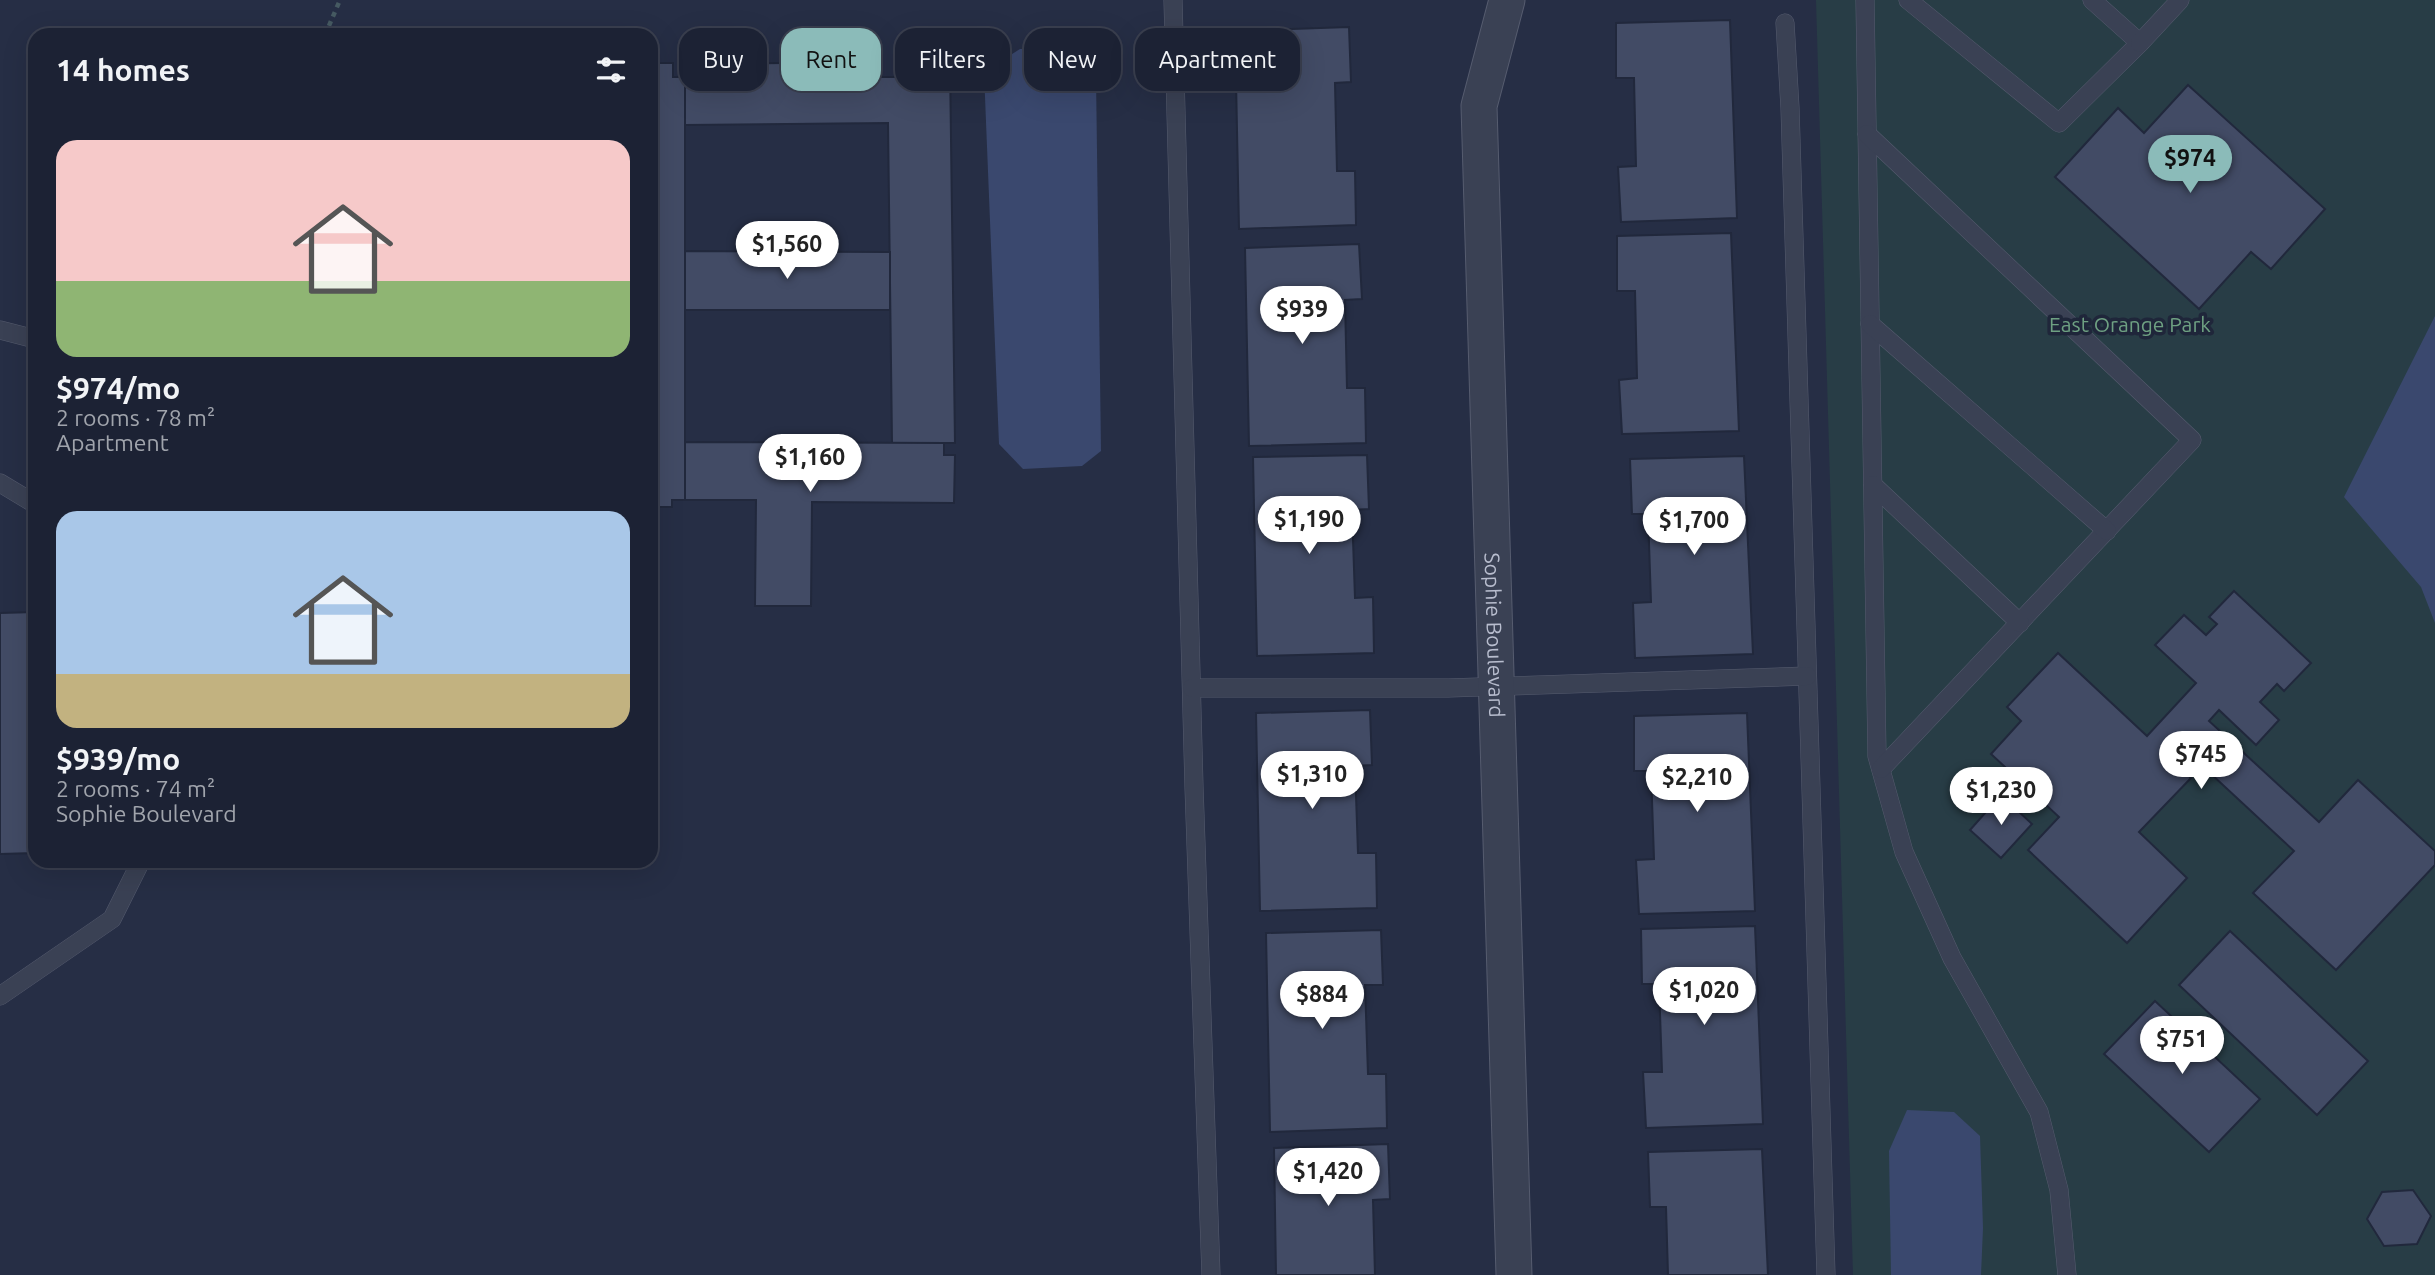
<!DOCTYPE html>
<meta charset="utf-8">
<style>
:root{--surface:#1c2234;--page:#292f40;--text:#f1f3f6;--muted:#a0a4ac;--line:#3a3f4f;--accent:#8bbbb9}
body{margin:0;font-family:Ubuntu,sans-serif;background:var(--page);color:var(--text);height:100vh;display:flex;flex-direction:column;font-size:26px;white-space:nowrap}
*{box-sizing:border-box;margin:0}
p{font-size:23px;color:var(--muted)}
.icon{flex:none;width:38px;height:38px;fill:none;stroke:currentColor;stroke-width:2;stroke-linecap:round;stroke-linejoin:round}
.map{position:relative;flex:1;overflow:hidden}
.panel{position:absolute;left:28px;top:28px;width:630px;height:840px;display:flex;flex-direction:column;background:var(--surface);border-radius:21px;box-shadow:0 7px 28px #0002,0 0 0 2px var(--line)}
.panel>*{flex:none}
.top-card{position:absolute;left:679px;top:28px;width:665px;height:63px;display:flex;gap:14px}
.price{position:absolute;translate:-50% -60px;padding:0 16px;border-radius:24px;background:#fff;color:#222;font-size:23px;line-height:46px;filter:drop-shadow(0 2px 4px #0008)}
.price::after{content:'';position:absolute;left:50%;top:42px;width:21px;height:16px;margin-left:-10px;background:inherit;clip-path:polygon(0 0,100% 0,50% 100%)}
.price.selected{background:var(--accent);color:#111}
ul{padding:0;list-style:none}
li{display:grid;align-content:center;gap:14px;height:371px;padding:0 28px}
li span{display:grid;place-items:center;height:217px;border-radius:21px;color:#555}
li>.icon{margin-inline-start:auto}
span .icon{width:126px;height:126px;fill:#fffc;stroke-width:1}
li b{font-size:30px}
h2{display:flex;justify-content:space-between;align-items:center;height:84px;padding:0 28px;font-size:30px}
.pill{padding:0 24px;border-radius:21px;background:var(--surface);box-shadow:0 7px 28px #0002,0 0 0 2px var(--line);font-size:24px;line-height:63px}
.pill.selected{background:var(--accent);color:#111}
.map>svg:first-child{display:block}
</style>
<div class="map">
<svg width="2435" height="1275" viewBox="0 0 2435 1275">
<rect width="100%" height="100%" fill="#262e45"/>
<polygon fill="#283d46" points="1816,0 2435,0 2435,1275 1853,1275"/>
<g fill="#3a486e">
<polygon points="1020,49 1077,49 1096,76 1101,451 1082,466 1023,469 999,444 984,72"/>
<polygon points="2435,316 2435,623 2421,587 2344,497"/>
<polygon points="1907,1110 1954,1112 1980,1136 1983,1228 1981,1275 1891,1275 1889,1151"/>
</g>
<g fill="#424b65" stroke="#21283c" stroke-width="2">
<polygon points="1730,20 1737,218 1621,222 1618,167 1636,166 1634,78 1616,78 1616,23"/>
<polygon points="1349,27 1351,82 1335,83 1337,171 1355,171 1356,225 1239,229 1235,31"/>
<polygon points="877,62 878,77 904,77 904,62 950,62 955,443 892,443 888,123 685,125 685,64"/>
<polygon points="651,63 673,63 673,77 685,77 685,500 672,500 672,507 651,507"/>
<polygon points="2188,85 2325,209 2271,269 2251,252 2199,309 2055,177 2118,108 2144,133"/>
<polygon points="1731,233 1739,431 1622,434 1619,380 1637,378 1635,291 1617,291 1617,236"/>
<polygon points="1359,244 1362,299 1345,300 1347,388 1365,388 1366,443 1249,446 1245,248"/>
<polygon points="685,251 890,252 890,310 685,310"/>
<polygon points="685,442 944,443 944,455 955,455 954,503 812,502 811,606 755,606 756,500 685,500"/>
<polygon points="1367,455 1369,509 1352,510 1355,598 1373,597 1374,653 1257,656 1253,457"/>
<polygon points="1744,456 1753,654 1635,658 1633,603 1651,602 1648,514 1632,514 1630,459"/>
<polygon points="2234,591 2311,663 2284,691 2277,684 2260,702 2279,720 2256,745 2219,710 2209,721 2319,822 2358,780 2435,851 2435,865 2336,970 2253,893 2294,851 2182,747 2170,759 2191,778 2139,832 2187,878 2127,943 2028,850 2059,817 1991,754 2021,721 2007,707 2058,653 2147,736 2196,683 2155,645 2184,615 2206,635 2217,624 2209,617"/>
<polygon points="35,612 35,853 0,854 0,613"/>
<polygon points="1370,710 1372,765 1355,766 1358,853 1376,853 1377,908 1260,911 1256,713"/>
<polygon points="1747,713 1755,911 1639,914 1636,860 1654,859 1651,771 1634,771 1634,716"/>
<polygon points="2001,795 2032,824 2001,858 1970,830"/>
<polygon points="1755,926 1763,1124 1646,1128 1643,1072 1662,1072 1659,984 1642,984 1641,929"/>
<polygon points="1381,930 1383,985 1365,985 1368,1074 1386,1074 1387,1128 1270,1132 1266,933"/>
<polygon points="2230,931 2368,1061 2317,1115 2179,985"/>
<polygon points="2155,1001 2260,1099 2209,1152 2104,1054"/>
<polygon points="1388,1144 1390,1199 1373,1200 1375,1275 1276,1275 1274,1148"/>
<polygon points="1762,1149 1768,1275 1668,1275 1666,1207 1650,1207 1648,1152"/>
<polygon points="2413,1190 2431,1216 2417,1244 2384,1246 2367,1219 2382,1192"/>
</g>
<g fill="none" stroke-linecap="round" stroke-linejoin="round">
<g stroke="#565c6f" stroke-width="19">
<g id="lane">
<polyline points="1173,0 1194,787 1211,1275"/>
<polyline points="1865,0 1877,756 1904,852 1952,958 2039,1112 2059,1190 2067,1275"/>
<polyline points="1908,0 2059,123 2140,43 2092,0"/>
<polyline points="1785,23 1790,108 1826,1275"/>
<polyline points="2140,43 2180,0"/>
<polyline points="1867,134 2192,440 1881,769"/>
<polyline points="1870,324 2107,531"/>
<polyline points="0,330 35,339"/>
<polyline points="0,483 35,504"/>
<polyline points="1873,485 2020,623"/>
<polyline points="1192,688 1448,688 1807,676"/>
<polyline points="0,996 112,919 141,861"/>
</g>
</g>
<g stroke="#565c6f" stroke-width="37">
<g id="street">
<path id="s1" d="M1507,0l-28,106 35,1169"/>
</g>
</g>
<polyline stroke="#465a62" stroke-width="4.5" stroke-dasharray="5 5" stroke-linecap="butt" points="325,35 340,0"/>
<use href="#lane" stroke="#3a4154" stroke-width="18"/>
<use href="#street" stroke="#3a4154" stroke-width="35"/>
</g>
<g text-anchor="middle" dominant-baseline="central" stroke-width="7" stroke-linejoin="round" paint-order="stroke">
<g font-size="21" fill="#6ea082" stroke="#1f263a">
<text x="2130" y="324">East Orange Park</text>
</g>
<g font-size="21" fill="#b8bdce" stroke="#1f263a">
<text stroke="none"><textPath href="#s1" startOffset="639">Sophie Boulevard</textPath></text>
</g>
</g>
</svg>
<b class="price selected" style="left:2190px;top:195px">$974</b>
<b class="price" style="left:787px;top:281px">$1,560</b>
<b class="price" style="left:1302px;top:346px">$939</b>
<b class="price" style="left:810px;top:494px">$1,160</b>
<b class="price" style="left:1309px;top:556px">$1,190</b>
<b class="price" style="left:1694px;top:557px">$1,700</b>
<b class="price" style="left:2201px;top:791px">$745</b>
<b class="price" style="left:1312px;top:811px">$1,310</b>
<b class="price" style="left:1697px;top:814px">$2,210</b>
<b class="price" style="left:2001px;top:827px">$1,230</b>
<b class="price" style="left:1704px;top:1027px">$1,020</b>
<b class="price" style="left:1322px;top:1031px">$884</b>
<b class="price" style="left:2182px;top:1076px">$751</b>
<b class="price" style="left:1328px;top:1208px">$1,420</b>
<div class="top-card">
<a class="pill">Buy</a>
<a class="pill selected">Rent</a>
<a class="pill">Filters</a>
<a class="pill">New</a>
<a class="pill">Apartment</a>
</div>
<section class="panel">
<h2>14 homes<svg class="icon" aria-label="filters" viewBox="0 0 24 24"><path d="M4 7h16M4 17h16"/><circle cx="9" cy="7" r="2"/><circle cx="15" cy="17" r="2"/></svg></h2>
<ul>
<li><span style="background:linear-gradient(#f6c9c9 65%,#8fb573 0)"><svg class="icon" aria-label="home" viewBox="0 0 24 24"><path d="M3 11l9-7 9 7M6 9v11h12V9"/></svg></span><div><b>$974/mo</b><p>2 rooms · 78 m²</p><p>Apartment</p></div></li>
<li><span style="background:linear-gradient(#a9c7e8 75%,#c2b280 0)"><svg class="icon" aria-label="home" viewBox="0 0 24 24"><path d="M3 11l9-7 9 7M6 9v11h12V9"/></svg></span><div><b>$939/mo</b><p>2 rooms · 74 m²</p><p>Sophie Boulevard</p></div></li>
</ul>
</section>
</div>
